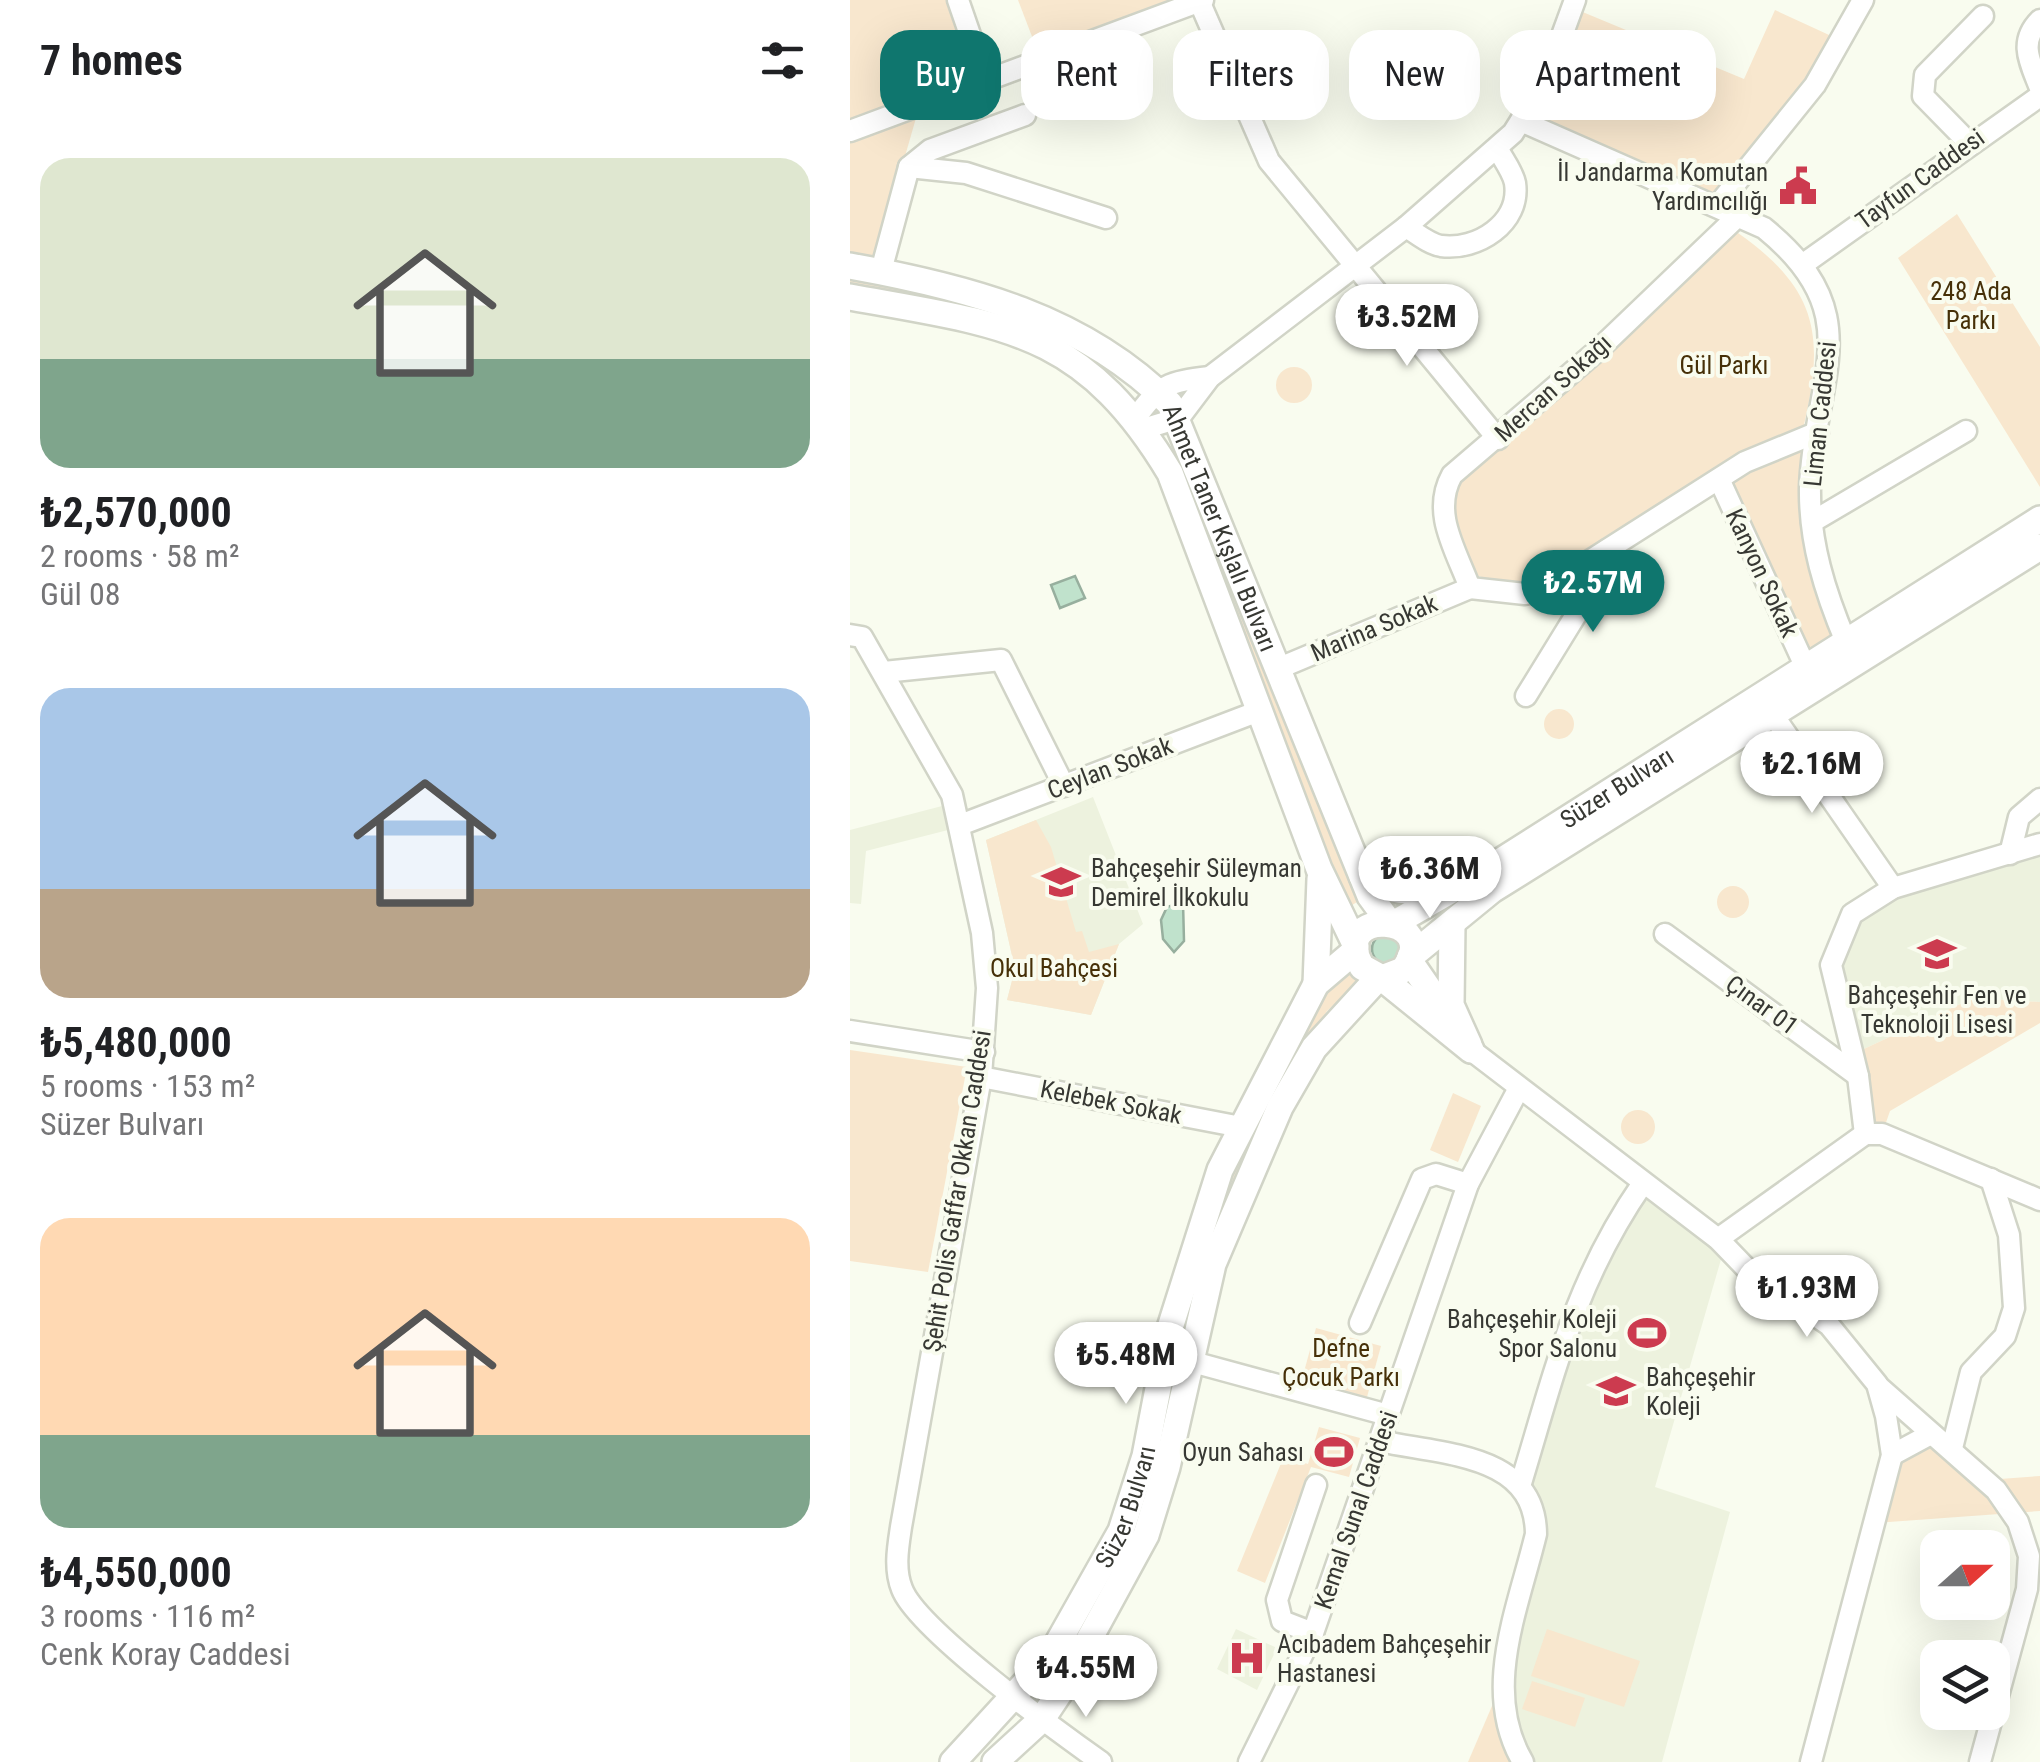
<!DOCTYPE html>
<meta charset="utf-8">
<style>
:root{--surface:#fff;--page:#f6f6f6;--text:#202124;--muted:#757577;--accent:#0f766e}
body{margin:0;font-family:"Roboto Condensed",sans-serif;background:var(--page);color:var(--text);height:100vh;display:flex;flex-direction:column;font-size:38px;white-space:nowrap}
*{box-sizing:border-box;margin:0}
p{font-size:32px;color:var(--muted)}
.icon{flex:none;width:55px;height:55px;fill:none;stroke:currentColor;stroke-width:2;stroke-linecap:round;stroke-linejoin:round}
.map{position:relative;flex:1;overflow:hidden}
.sheet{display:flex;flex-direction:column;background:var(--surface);width:850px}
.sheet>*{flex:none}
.guide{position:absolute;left:30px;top:30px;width:950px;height:90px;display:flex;gap:20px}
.needle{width:65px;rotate:69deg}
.controls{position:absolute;left:1070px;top:1530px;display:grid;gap:20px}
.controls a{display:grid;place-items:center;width:90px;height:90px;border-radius:20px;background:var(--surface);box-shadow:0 10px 40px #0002;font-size:50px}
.price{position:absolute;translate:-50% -85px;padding:0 22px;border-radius:35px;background:#fff;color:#222;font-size:32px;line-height:65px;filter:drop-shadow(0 2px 5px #0008)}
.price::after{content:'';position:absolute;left:50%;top:60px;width:30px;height:22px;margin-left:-15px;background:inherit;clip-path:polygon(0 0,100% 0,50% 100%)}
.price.on{background:var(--accent);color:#fff}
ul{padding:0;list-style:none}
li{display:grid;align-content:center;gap:20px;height:530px;padding:0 40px}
li span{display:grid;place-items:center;height:310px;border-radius:30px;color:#555}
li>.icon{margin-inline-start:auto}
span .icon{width:180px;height:180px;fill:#fffc;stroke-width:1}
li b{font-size:42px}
h2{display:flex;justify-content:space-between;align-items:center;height:120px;padding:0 40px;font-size:42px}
.chip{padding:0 35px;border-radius:30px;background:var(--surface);box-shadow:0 10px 40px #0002;font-size:35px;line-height:90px}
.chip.on{background:var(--accent);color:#fff}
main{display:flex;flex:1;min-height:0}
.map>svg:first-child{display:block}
</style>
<main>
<section class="sheet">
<h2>7 homes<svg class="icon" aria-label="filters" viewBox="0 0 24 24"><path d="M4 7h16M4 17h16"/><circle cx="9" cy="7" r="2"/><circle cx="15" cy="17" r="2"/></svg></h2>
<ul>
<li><span style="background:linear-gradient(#dfe7d0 65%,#7fa58c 0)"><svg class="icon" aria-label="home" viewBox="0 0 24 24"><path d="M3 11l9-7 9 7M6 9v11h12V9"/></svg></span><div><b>₺2,570,000</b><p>2 rooms · 58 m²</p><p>Gül 08</p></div></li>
<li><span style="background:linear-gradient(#a9c7e8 65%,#b9a48a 0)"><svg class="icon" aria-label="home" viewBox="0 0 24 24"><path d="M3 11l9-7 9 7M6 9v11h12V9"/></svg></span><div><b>₺5,480,000</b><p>5 rooms · 153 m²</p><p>Süzer Bulvarı</p></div></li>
<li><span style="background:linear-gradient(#ffd9b3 70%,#7fa58c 0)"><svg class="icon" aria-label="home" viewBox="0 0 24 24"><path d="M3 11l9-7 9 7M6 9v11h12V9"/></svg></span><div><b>₺4,550,000</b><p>3 rooms · 116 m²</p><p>Cenk Koray Caddesi</p></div></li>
</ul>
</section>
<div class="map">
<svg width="1190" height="1762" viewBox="0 0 1190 1762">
<rect width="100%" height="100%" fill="#f9fcef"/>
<g fill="#edf2de">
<polygon points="243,797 293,924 269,944 241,1015 157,1000 165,969 136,840"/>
<polygon points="92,806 98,830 16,851 11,904 0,903 0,830"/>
<polygon points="1190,844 1190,1002 1123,998 1001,1055 988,942 1020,901"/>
<polygon points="793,1183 874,1249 805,1487 880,1512 812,1762 673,1762 656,1728 662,1630 686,1534 671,1483 727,1299"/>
<polygon points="386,1629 427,1648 407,1690 367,1669"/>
</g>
<g fill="#f8e7ce">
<polygon points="0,0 101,0 118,76 0,121"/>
<polygon points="168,0 353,0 191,60"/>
<polygon points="723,8 894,79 925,10 990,40 868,205 671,121"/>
<polygon points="66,118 26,257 0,252 0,142"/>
<polygon points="1107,214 1190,347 1190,487 1048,258"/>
<path d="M888,233c81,57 87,104 65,196l-104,50 -164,106 -34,-1 -25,-9 -20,-56 -3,-27 32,-36 238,-219z"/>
<polygon points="0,279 177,319 261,367 256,375 0,287"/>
<circle cx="444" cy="385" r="18"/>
<polygon points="968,432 960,484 996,642 956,668 869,479"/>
<polygon points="338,470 490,859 515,897 499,907 333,472"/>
<circle cx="709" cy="724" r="15"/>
<polygon points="186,820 201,847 226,932 232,931 239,952 269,944 241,1015 157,1000 165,969 136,840"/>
<circle cx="883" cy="902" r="16"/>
<path d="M492,967l23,10 -38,34 -65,115 -120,406 -95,162 -5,-7c52,-76 95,-156 119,-246 12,-44 14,-91 27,-135 35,-120 86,-234 154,-339z"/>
<polygon points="1123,998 1190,1002 1190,1023 1040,1111 1032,1134 1015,1134 1001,1055"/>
<polygon points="0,1050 117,1067 78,1272 0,1261"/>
<polygon points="603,1093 631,1106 608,1162 580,1150"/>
<circle cx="788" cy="1127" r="17"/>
<polygon points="466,1328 531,1346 517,1397 452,1379"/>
<polygon points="469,1427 510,1438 499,1477 461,1467 415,1583 387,1571 434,1456 458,1464"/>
<polygon points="1079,1435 1136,1480 1190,1476 1190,1511 1025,1523 1042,1455"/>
<polygon points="697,1629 790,1661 774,1707 681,1676"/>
<polygon points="682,1681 735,1698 725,1727 672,1709"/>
<polygon points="651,1685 673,1762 618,1762"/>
</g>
<g fill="#c0e2cc" stroke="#97af9e" stroke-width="2.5">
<polygon points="225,576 235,598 210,608 201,585"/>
<polygon points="333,902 334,941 324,952 313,939 311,920 317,907"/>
<circle cx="537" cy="949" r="15"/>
</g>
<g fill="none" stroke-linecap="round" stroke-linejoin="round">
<g stroke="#d1d4c7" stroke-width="25">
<g id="minor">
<polyline points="108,0 136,81"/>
<polyline points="350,3 419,161 648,439"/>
<path d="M1190,20c-22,22 -10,42 0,68"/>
<path d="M671,121l243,107c107,87 50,148 46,259 -1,55 15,105 36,155"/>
<polyline points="0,131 353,0"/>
<polyline points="1119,143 1073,96 1075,75 1133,16"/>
<polyline points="59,167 116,173 256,218"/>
<polyline points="868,205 965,85 1013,0"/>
<path d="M556,227c10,6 23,17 35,19 36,5 80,-23 74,-63 -2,-11 -12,-24 -18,-35"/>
<polyline points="952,265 1190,96"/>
<polyline points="31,271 59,167 80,150 175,115"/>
<path d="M285,419c25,-35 33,-37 75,-42"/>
<polyline points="293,429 329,418 360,377 556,227 663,133 695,82 725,0"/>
<polyline points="869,479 956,668"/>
<polyline points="962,522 1116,431"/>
<path d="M620,588c-14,-38 -39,-75 -18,-113l146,-125 141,-135"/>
<polyline points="620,588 675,594 697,588 895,462 968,432"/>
<path d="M0,635l12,2 90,158 30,138 5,55 -6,89 -80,450c-3,20 -7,42 1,62 15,40 158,144 199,173"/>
<polyline points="427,669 620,588"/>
<polyline points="34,672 151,660 214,786"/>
<polyline points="676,696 748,579 757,550"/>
<polyline points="923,715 1043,888"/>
<polyline points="110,825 409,711"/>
<polyline points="1160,854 1169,817 1190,799"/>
<polyline points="815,934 1008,1076"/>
<polyline points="0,1031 134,1052"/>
<polyline points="621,1050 868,1239 896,1268 979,1325 1027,1384 1036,1416 1042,1455 961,1762"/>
<polyline points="131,1077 391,1127"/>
<polyline points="1015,1134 1008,1076 981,965 1002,914 1043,888 1190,844"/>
<polyline points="1015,1134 1032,1134 1190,1200"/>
<polyline points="868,1239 1015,1134"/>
<polyline points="510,1323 572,1179 586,1174 618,1184"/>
<polyline points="328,1358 538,1415"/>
<polyline points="1029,1387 1146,1490 1168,1522 1179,1556 1177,1589 1130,1762"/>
<path d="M530,1441c63,14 155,12 156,93 -18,75 -55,157 -13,228"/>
<polyline points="1102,1448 1121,1372 1155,1336 1164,1308 1159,1235 1141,1179"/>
<polyline points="1042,1455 1079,1435"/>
<path d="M671,1483c34,-112 54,-202 122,-300"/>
<polyline points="463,1633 432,1621 427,1600 466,1485"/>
<polyline points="399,1762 463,1633 618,1184 669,1088"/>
</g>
</g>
<g stroke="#d1d4c7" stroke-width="30">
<g id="major">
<path id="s1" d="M0,266c117,21 234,51 320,138l200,492 19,26"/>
<path d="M0,297c153,28 233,31 320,176l149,396 37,77"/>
<path d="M512,876c27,17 48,17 78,12"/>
<path id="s2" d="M543,924l92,-53 555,-352"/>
<polyline points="602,924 601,1005 619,1045"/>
<polyline points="560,957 642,890 1190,547"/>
<polyline points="559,960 601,1021"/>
<path d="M532,978l21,-8c43,-57 -77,-64 -41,-3l20,11 89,72"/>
<polyline points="466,984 470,879"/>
<path id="s3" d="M103,1762l98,-107 70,-124 24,-75 24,-125 51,-161 96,-186 40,-34"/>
<polyline points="145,1762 192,1719 212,1689 296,1535 317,1467 363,1264 430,1107 464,1048 529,977"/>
</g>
</g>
<use href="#minor" stroke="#fff" stroke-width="20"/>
<use href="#major" stroke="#fff" stroke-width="25"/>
</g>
<defs>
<g id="civic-bare" transform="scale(3)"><path d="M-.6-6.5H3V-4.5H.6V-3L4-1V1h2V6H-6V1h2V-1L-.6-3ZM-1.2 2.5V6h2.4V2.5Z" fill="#cc3b4f" stroke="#f9fcef" stroke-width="2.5" paint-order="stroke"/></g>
<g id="school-bare" transform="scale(3)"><path d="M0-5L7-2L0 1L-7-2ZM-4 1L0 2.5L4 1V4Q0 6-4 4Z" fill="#cc3b4f" stroke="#f9fcef" stroke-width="2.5" paint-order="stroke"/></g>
<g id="stadium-bare" transform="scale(3)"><path d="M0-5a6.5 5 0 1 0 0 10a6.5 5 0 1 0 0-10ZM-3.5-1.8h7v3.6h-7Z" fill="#cc3b4f" stroke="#f9fcef" stroke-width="2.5" paint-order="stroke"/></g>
<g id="hospital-bare" transform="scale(3)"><path d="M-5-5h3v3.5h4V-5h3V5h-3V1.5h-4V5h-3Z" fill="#cc3b4f" stroke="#f9fcef" stroke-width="2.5" paint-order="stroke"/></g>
</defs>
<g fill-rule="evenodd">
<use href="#civic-bare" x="948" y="186"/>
<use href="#school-bare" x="211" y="882"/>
<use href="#school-bare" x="1087" y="954"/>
<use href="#stadium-bare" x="797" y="1333"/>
<use href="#school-bare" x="766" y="1391"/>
<use href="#stadium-bare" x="484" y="1452"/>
<use href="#hospital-bare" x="397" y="1658"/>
</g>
<g text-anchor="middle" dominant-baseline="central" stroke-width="8" stroke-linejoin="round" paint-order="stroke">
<g font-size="25" fill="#373833" stroke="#f9fcef" text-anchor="end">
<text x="918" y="172">İl Jandarma Komutan<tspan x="918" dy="29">Yardımcılığı</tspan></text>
<text x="241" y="868" text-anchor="start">Bahçeşehir Süleyman<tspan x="241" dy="29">Demirel İlkokulu</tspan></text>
<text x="1087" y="995" text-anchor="middle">Bahçeşehir Fen ve<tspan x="1087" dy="29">Teknoloji Lisesi</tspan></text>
<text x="767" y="1319">Bahçeşehir Koleji<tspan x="767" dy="29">Spor Salonu</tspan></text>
<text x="796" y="1377" text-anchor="start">Bahçeşehir<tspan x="796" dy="29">Koleji</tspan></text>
<text x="454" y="1452">Oyun Sahası</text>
<text x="427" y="1644" text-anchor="start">Acıbadem Bahçeşehir<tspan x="427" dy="29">Hastanesi</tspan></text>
</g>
<g font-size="25" fill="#373833" stroke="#f9fcef">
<text transform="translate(1070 179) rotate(-36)">Tayfun Caddesi</text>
<text transform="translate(703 388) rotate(-42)">Mercan Sokağı</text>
<text transform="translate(970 414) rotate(-84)">Liman Caddesi</text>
<text stroke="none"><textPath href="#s1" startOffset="488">Ahmet Taner Kışlalı Bulvarı</textPath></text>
<text transform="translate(912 573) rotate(65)">Kanyon Sokak</text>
<text transform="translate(524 628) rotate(-23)">Marina Sokak</text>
<text transform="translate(260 768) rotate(-21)">Ceylan Sokak</text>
<text stroke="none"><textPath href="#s2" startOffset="262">Süzer Bulvarı</textPath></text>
<text transform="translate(912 1005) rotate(36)">Çınar 01</text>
<text transform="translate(261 1102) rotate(11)">Kelebek Sokak</text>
<text transform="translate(107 1191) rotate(-81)">Şehit Polis Gaffar Okkan Caddesi</text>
<text stroke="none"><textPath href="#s3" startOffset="312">Süzer Bulvarı</textPath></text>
<text transform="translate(506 1510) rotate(-71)">Kemal Sunal Caddesi</text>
</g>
<g font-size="25" fill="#463008" stroke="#f9fcef">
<text x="1121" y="291">248 Ada<tspan x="1121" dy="29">Parkı</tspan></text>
<text x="874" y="365">Gül Parkı</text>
<text x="204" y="968">Okul Bahçesi</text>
<text x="491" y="1348">Defne<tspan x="491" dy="29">Çocuk Parkı</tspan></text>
</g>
</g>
</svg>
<div class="controls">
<a><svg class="needle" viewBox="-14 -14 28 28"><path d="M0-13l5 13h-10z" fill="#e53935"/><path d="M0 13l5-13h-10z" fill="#757577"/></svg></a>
<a><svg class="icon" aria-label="layers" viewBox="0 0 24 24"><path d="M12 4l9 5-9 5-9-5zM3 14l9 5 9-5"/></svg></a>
</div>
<b class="price" style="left:557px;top:369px">₺3.52M</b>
<b class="price on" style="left:743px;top:635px">₺2.57M</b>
<b class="price" style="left:962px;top:816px">₺2.16M</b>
<b class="price" style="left:580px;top:921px">₺6.36M</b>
<b class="price" style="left:957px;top:1340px">₺1.93M</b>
<b class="price" style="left:276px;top:1407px">₺5.48M</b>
<b class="price" style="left:236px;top:1720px">₺4.55M</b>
<div class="guide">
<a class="chip on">Buy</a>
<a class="chip">Rent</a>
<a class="chip">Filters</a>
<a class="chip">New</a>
<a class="chip">Apartment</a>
</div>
</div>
</main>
